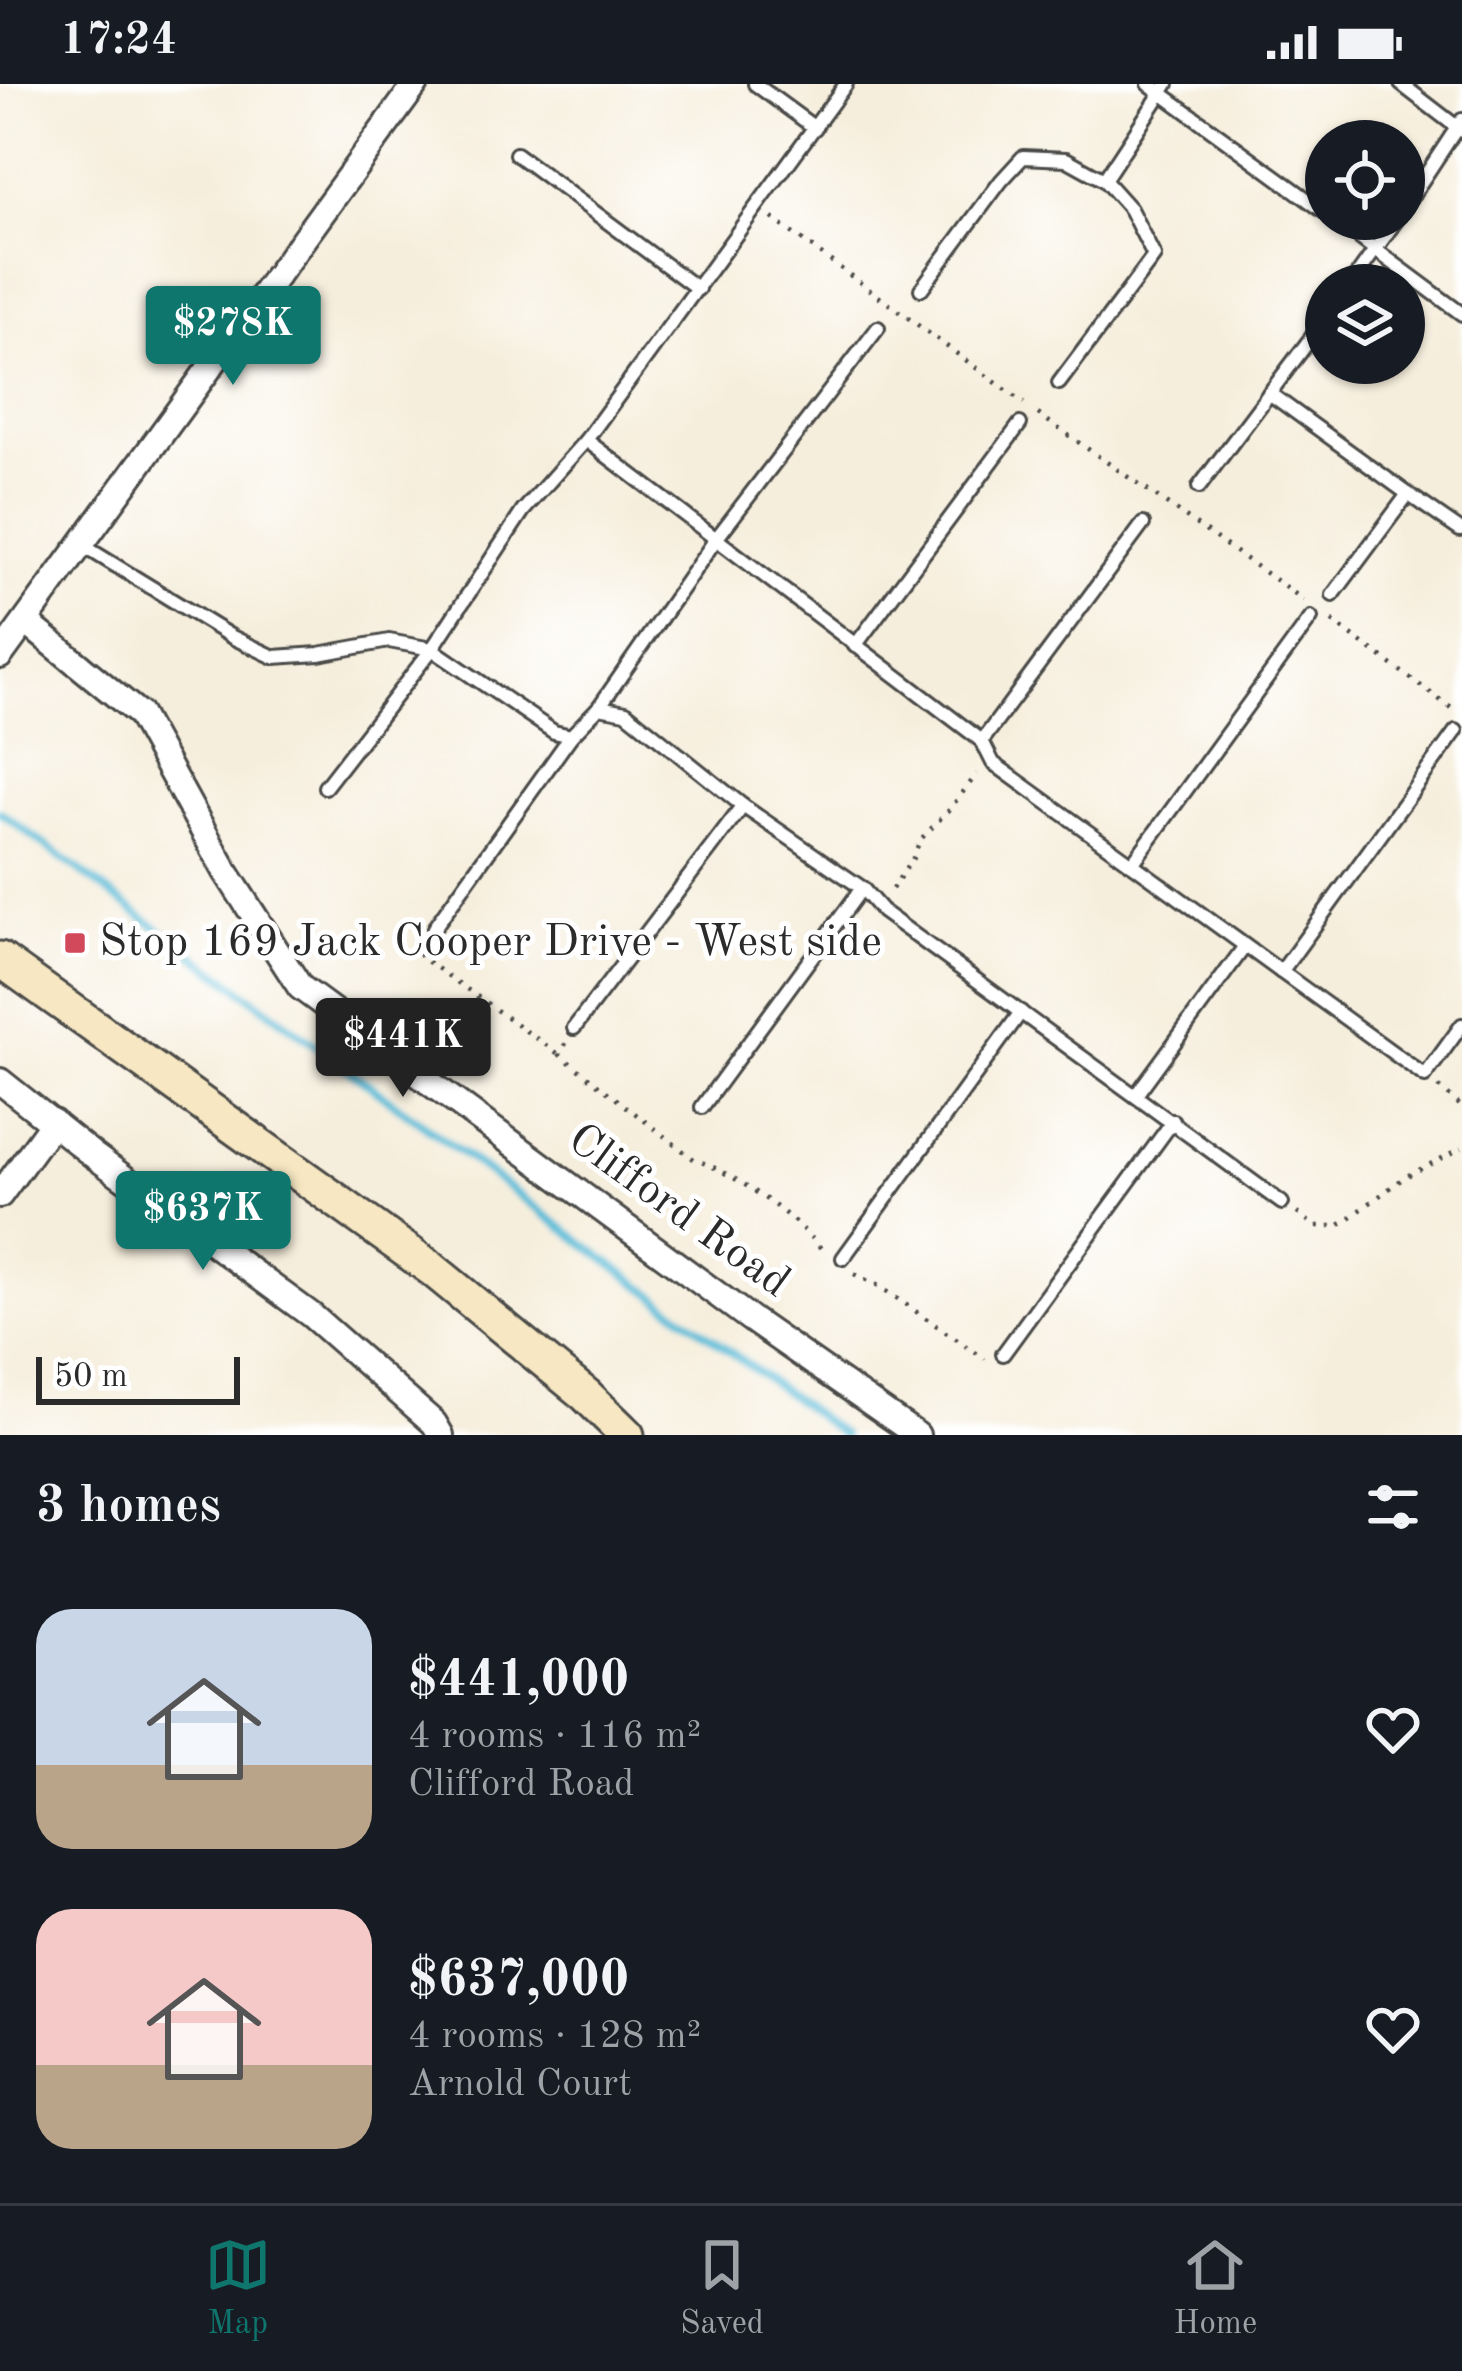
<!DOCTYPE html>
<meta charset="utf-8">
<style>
:root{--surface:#171b24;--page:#20242c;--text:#f1f3f6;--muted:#9ea1a6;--line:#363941;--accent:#0f766e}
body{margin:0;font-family:"Old Standard TT",serif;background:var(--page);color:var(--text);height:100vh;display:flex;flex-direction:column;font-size:45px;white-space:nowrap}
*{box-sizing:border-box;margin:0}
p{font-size:39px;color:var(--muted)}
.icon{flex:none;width:66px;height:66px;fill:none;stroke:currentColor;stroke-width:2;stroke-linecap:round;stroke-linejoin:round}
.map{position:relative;height:1351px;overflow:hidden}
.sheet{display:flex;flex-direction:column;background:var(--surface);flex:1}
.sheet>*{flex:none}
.tools{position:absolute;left:1305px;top:36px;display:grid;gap:24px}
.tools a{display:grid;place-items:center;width:120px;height:120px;border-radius:50%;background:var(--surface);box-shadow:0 3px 9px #0004;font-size:60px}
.scale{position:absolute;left:36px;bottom:30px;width:204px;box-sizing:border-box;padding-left:12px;border:6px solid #2b2b2b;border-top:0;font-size:33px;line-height:42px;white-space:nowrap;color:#2b2b2b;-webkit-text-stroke:9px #fff;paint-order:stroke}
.price{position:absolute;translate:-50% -102px;padding:0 27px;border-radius:12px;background:var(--accent);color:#fff;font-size:39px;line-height:78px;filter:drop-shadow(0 3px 6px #0008)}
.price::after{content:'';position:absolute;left:50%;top:72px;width:36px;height:27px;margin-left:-18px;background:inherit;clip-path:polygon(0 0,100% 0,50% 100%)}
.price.active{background:#222;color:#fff}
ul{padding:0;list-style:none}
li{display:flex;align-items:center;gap:36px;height:300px;padding:0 36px}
li span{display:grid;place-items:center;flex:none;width:336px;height:240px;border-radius:36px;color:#555}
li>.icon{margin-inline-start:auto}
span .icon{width:144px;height:144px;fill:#fffc;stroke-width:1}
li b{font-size:51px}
h2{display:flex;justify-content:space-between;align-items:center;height:144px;padding:0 36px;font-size:51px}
.status{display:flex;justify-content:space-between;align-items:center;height:84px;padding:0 60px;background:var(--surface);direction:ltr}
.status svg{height:33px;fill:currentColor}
.dock{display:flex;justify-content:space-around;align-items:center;height:168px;border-top:3px solid var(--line);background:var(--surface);font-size:33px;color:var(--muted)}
.dock a{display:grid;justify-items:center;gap:6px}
.dock .active{color:var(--accent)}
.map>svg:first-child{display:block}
</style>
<div class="status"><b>17:24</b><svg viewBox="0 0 49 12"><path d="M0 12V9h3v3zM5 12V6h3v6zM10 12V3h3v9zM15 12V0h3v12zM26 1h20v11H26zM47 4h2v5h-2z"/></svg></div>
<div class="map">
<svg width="1462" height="1351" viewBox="0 0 1462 1351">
<rect width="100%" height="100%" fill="#fff"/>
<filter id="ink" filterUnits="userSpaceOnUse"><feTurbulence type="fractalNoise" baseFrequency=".00833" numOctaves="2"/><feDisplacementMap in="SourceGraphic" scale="24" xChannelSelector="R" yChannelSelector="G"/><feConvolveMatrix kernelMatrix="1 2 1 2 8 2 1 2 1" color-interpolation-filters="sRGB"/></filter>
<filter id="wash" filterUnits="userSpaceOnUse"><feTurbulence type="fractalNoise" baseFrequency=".004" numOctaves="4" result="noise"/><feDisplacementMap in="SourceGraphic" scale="48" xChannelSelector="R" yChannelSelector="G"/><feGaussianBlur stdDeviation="2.7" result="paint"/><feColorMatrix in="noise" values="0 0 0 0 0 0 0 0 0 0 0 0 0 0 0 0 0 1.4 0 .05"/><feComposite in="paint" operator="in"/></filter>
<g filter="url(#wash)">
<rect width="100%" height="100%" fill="#f6eedc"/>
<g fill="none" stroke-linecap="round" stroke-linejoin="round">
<polyline stroke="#59bbd7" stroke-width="8" points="0,728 843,1351"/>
</g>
</g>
<g filter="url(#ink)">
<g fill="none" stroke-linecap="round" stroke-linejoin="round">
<g stroke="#494846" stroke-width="18">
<g id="service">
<polyline points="755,0 815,44"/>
<polyline points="1149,0 1326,129"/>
<polyline points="1401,0 1462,47"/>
<polyline points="516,70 698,205"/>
<polyline points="1404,124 1462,36"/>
<polyline points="1334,135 1462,230"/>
<polyline points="1350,201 1397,135"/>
<polyline points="921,205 1001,97 1023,73 1066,75 1104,96"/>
<polyline points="1059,299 1154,172 1130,125 1104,96 1167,0"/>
<polyline points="1269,309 1408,410 1333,511"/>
<polyline points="586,356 982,657 993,679 1425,992 1462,941"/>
<polyline points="1199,403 1326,234"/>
<polyline points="1408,410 1460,446"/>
<polyline points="82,461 232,553 274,573 319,570 389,557 432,565 554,648 571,652 599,623 626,628 743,722 862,804 883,828 1282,1119"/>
<polyline points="855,562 1020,340"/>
<polyline points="599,623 716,455 878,244"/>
<polyline points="982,657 1143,440"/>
<polyline points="325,703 432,565 523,427 586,356 846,0"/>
<polyline points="1132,780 1311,534"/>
<polyline points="434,844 571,652"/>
<polyline points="1281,888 1456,647"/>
<polyline points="574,944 743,722"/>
<polyline points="1136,1011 1245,862"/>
<polyline points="702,1023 862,804"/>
<polyline points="843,1174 1021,928"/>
<polyline points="1003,1270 1173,1037"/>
</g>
</g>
<g stroke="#494846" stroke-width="30">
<g id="minor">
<polyline points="26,538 139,630 226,788 300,903 752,1236 917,1351"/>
<polyline points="0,572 416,0"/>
<polyline points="0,997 93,1071 311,1231 434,1339 441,1351"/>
<polyline points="0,1111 53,1038"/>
</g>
</g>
<g stroke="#494846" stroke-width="39">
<polyline id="secondary" points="0,875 432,1185 586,1311 627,1351"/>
</g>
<g stroke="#494846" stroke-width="4.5" stroke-dasharray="3 9" stroke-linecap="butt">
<polyline points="772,134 1024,319"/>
<polyline points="1038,330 1304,516"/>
<polyline points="1332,537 1454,626"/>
<polyline points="892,805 913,774 920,756 949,726 977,690"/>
<polyline points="427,859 420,872 560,971"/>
<path d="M566,959l-6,12 135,105c37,11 104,59 128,91"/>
<polyline points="1439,1003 1462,1023"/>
<polyline points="1297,1129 1315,1142 1339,1142 1405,1093 1462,1064"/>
<polyline points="854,1190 879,1202 985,1275"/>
</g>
<use href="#service" stroke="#fff" stroke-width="12"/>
<use href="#minor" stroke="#fff" stroke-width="24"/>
<use href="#secondary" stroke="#f7e8c3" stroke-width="33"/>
</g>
</g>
<rect fill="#d1495b" stroke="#fff" stroke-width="4.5" x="63" y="847" width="24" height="24" rx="6"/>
<g text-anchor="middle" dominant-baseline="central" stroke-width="10" stroke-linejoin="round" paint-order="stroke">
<g font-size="45" fill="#2b2b2b" stroke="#fff" text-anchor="start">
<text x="99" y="859">Stop 169 Jack Cooper Drive - West side</text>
</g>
<g font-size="45" fill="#2b2b2b" stroke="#fff">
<text transform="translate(678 1128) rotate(36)">Clifford Road</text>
</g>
</g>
</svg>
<div class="tools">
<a><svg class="icon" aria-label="locate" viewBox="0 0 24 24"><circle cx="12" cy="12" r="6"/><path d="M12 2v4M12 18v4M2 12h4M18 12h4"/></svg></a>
<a><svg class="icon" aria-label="layers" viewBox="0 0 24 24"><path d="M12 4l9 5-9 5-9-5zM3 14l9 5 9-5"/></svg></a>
</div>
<div class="scale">50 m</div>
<b class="price" style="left:233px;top:304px">$278K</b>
<b class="price active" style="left:403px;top:1016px">$441K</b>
<b class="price" style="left:203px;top:1189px">$637K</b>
</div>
<section class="sheet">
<h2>3 homes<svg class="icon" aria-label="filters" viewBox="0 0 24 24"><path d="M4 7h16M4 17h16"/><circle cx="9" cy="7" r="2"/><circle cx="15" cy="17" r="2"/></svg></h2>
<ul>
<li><span style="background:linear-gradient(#c9d6e8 65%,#b9a48a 0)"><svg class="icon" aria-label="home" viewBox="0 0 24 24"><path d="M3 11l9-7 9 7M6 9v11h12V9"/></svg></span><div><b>$441,000</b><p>4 rooms · 116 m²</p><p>Clifford Road</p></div><svg class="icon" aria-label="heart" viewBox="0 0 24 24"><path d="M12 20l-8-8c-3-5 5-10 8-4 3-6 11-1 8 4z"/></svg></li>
<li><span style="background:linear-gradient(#f6c9c9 65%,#b9a48a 0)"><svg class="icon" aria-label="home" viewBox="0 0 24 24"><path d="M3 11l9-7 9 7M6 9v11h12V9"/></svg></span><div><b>$637,000</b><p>4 rooms · 128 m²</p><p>Arnold Court</p></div><svg class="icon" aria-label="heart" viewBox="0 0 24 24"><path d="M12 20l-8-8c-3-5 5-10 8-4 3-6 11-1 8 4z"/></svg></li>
</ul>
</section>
<nav class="dock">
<a class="active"><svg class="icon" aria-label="map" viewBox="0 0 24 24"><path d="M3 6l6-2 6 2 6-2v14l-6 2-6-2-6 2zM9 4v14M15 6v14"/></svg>Map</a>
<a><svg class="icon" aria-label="saved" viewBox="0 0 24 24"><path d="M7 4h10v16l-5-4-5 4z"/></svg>Saved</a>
<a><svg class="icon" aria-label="home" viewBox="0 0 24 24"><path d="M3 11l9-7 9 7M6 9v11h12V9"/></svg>Home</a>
</nav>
